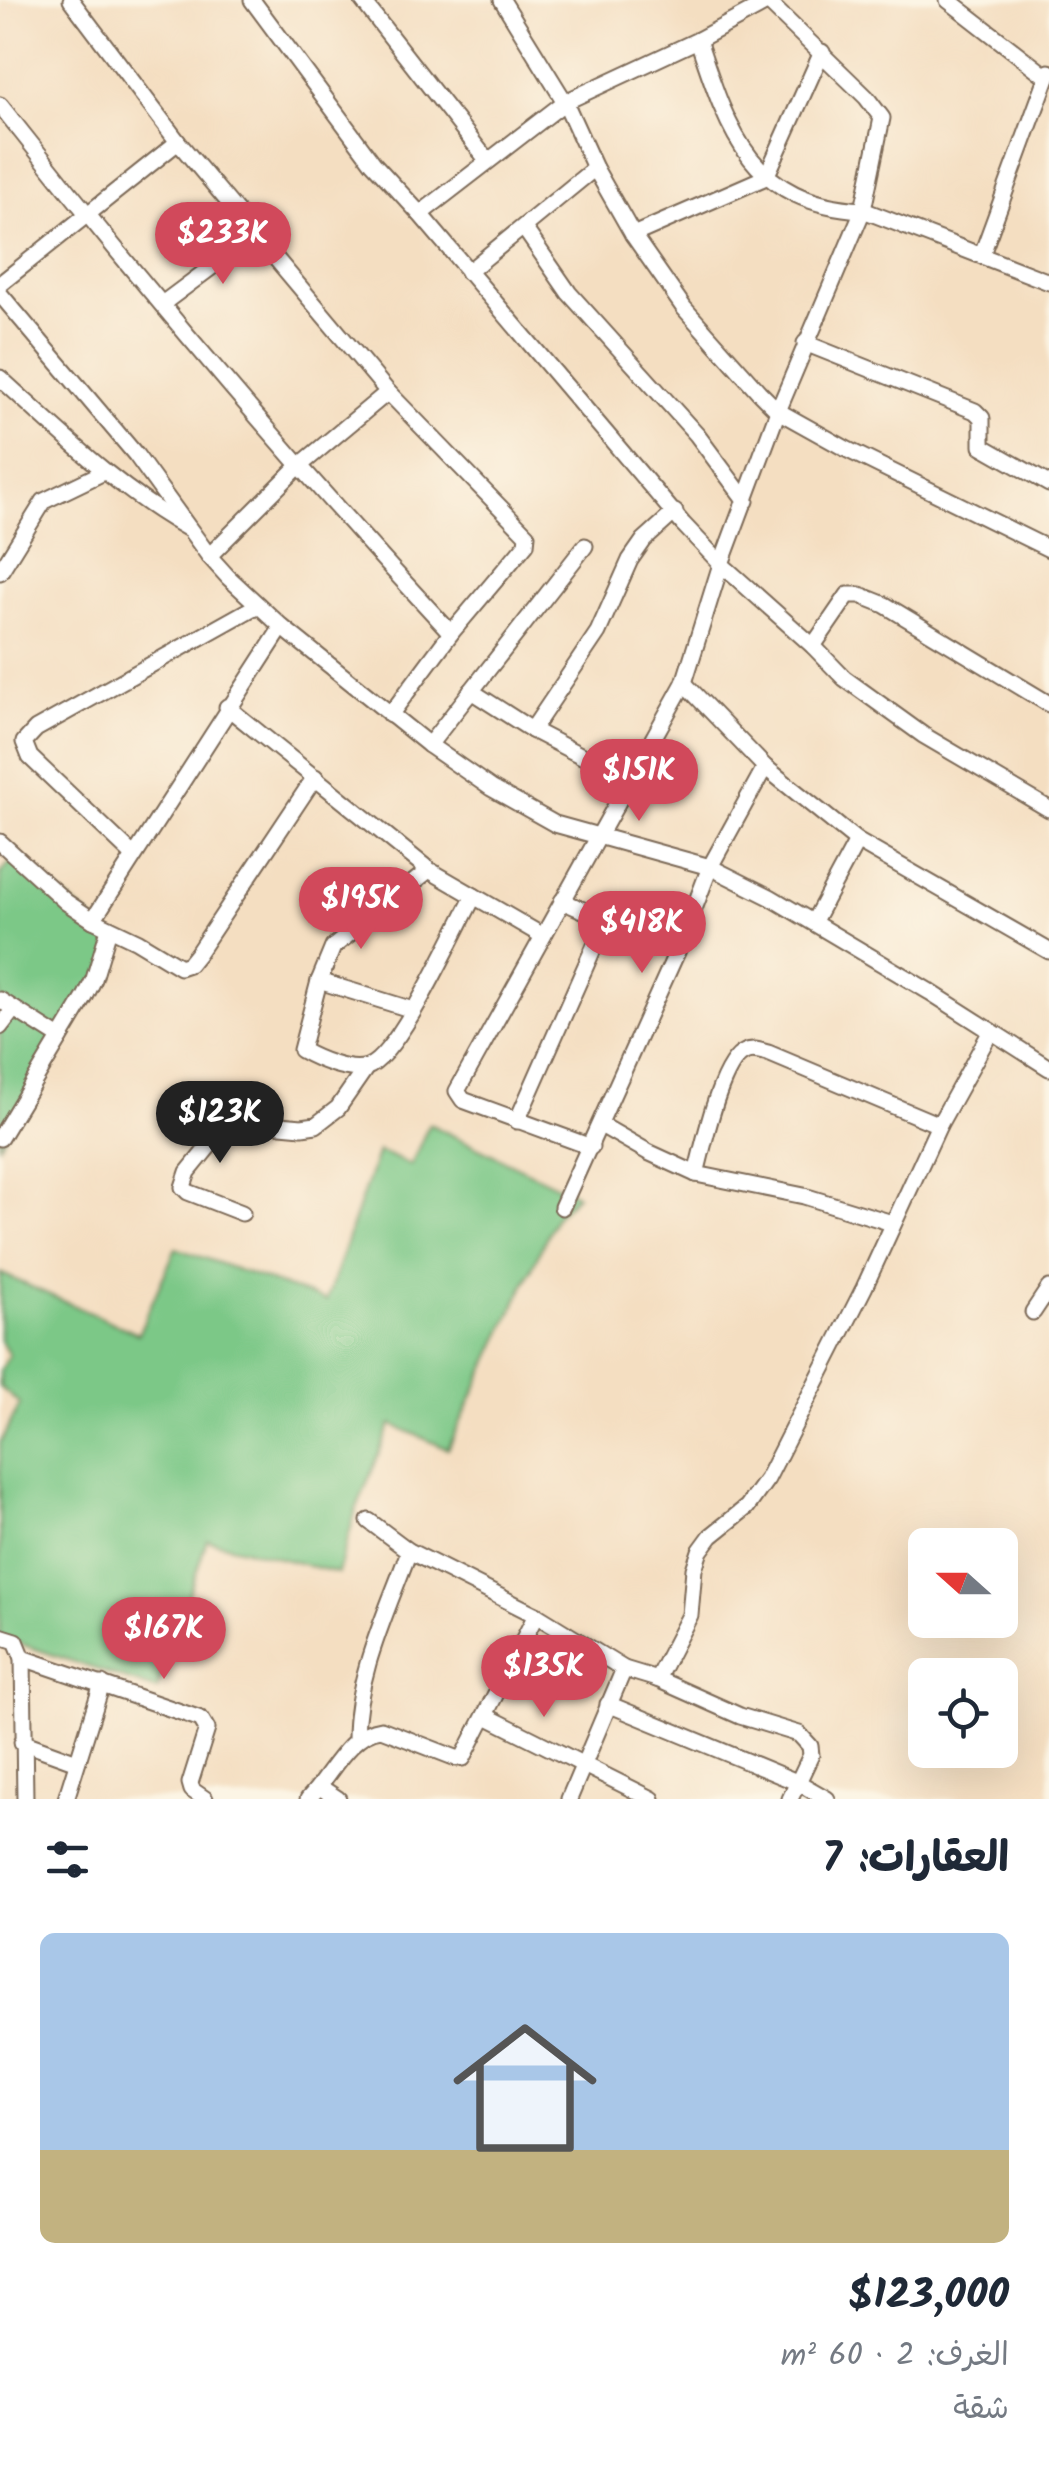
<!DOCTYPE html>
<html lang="ar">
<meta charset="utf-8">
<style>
:root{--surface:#fff;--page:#f2f2f3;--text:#1f2937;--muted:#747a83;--accent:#d1495b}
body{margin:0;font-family:Kalam,"Playpen Sans Arabic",sans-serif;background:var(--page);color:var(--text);direction:rtl;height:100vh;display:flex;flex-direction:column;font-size:38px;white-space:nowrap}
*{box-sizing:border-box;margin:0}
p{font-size:32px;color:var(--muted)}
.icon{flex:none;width:55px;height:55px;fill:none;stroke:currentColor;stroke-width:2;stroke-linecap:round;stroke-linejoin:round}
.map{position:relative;height:1799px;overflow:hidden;direction:ltr}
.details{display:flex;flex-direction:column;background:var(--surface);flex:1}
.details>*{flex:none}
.needle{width:65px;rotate:291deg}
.buttons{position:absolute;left:908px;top:1528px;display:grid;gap:20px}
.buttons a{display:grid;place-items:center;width:110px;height:110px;border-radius:15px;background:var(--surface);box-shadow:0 10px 40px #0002;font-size:50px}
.price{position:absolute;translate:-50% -85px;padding:0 22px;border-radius:35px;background:var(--accent);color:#fff;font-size:32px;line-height:65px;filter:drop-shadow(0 2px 5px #0008)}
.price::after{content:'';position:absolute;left:50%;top:60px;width:30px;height:22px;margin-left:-15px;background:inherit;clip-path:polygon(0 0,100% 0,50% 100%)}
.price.selected{background:#222;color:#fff}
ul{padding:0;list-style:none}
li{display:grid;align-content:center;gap:20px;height:530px;padding:0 40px}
li span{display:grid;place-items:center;height:310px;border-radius:15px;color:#555}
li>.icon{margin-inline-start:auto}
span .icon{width:180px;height:180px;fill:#fffc;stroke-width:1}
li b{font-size:42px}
h2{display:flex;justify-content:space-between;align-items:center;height:120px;padding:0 40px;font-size:42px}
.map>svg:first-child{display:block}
</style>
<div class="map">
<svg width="1049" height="1799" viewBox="0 0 1049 1799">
<rect width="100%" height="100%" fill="#fcf5e5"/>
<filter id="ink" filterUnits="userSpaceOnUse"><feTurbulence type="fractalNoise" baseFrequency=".01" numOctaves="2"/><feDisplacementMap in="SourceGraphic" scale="20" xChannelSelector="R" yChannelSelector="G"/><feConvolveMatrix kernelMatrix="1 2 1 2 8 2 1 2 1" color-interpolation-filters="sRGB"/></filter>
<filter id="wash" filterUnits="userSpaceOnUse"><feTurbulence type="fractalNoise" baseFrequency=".0048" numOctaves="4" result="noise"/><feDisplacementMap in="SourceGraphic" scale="40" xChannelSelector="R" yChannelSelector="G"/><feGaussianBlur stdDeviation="2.25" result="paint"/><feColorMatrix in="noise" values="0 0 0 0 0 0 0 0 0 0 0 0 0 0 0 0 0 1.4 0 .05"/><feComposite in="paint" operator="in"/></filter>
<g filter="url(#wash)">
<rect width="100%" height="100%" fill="#f4dec1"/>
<g fill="#7bc887" stroke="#5b7952" stroke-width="2.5">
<polygon points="16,856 120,942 0,1145 0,874"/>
<polygon points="429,1124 577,1195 556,1216 448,1449 391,1424 356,1510 338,1573 207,1540 157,1690 0,1637 0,1443 20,1404 0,1387 0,1370 9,1355 0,1340 0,1273 138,1334 176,1248 326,1301 378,1151 411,1165"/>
</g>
</g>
<g filter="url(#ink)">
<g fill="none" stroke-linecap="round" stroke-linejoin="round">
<g stroke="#7c6957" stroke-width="19">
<g id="minor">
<polyline points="71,0 178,142 388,392 527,535 526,544 451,633 390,715"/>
<polyline points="252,0 373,163 420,214 683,524 721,564 813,646 844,678 923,735 1049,809"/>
<polyline points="362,0 487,160"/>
<polyline points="502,0 565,102 595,168 633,235 684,308 759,392 778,411 848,450 1049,549"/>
<polyline points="948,0 1047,77"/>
<path d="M698,40c31,94 53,163 165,170l186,72"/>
<path d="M0,105c143,182 293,358 451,528"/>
<polyline points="420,214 565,102 698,40 772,0"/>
<polyline points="524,228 569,293 697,435 746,501"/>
<polyline points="633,235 766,177 822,52"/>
<polyline points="982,254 1049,72"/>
<polyline points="468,272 595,168"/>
<polyline points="0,284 178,142"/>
<polyline points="0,294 136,455 209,556 228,577 282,627 429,745 491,788 555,824 710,867 770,897 930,992 1049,1068"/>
<polyline points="162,304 256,234"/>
<polyline points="805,343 975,411 982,418 982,446 1049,484"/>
<path d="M0,378c60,54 116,110 187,150"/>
<polyline points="209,556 298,467 388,392"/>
<polyline points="0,572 44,501 104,472"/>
<polyline points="813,646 848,595 860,595 885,605 1049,704"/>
<polyline points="684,683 765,767 857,841 1049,951"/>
<polyline points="471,691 532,730 630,781"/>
<polyline points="227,707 429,870 543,936"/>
<polyline points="532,730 598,632 630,560 644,540 675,512"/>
<polyline points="429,745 585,546"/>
<polyline points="0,842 66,902 93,920 137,941 180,967 189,964 197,954 315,777"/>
<polyline points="133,855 30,757 24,742 36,729 258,605"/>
<path d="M429,870l-96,77 -14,34 -18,69c16,9 48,23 66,17 31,-10 89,-138 107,-171"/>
<polyline points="562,901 606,920 681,943"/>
<polyline points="93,920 282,627"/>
<polyline points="814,921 857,841"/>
<polyline points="319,981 413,1010"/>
<polyline points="0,1000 60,1038"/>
<polyline points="0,1027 14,1009"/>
<polyline points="517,1121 606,920"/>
<polyline points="601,1125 648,1152 696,1174 804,1196 892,1223"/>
<polyline points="0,1138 85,997 94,979 109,929"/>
<polyline points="591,1147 463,1100 457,1091 684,683 721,564 778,411 863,210 882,118 866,97 769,3"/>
<path d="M696,1174c7,-26 24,-112 49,-122 7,-4 15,-1 23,1l171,72"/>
<polyline points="562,1207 681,943 710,867 765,767"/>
<polyline points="242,1213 188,1192 183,1187 188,1172 227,1124 238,1121 302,1127 316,1125 338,1108 365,1069"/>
<polyline points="1033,1312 1049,1288"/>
<polyline points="369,1521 409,1551 536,1615 624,1669 657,1679 740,1716 799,1734 810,1746 811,1755 790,1799"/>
<polyline points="0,1636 16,1641 23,1658 25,1799"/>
<polyline points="23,1658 201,1719 207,1729 190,1783 192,1790 205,1799"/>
<polyline points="657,1679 690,1615 694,1569 700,1551 711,1536 747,1507 767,1479 864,1288 939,1125 991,1031"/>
<polyline points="608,1704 799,1783 827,1799"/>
<polyline points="486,1716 652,1799"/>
<path d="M356,1739c0,-65 31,-127 53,-188"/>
<polyline points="22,1742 77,1762"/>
<polyline points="320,1787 338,1799"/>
<polyline points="66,1799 102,1684"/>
<path d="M308,1799c22,-22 40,-66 73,-70l75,29h7l73,-143"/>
<polyline points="569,1799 624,1669"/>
</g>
</g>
<use href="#minor" stroke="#fff" stroke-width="15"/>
</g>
</g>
</svg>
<div class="buttons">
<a><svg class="needle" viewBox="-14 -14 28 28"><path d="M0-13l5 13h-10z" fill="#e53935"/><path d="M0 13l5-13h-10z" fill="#747a83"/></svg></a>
<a><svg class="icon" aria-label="locate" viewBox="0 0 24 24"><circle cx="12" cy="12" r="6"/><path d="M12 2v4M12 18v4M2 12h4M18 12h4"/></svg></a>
</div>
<b class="price" style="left:223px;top:287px">$233K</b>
<b class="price" style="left:639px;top:824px">$151K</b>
<b class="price" style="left:361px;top:952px">$195K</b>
<b class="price" style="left:642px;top:976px">$418K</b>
<b class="price selected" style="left:220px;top:1166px">$123K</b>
<b class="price" style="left:164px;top:1682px">$167K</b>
<b class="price" style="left:544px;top:1720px">$135K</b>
</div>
<section class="details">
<h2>العقارات: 7<svg class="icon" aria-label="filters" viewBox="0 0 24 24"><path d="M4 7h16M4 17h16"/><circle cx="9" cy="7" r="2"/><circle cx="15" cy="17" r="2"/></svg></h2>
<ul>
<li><span style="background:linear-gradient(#a9c7e8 70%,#c2b280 0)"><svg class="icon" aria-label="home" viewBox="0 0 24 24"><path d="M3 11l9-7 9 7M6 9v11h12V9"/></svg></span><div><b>$123,000</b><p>الغرف: 2 · 60 m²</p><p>شقة</p></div></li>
</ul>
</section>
